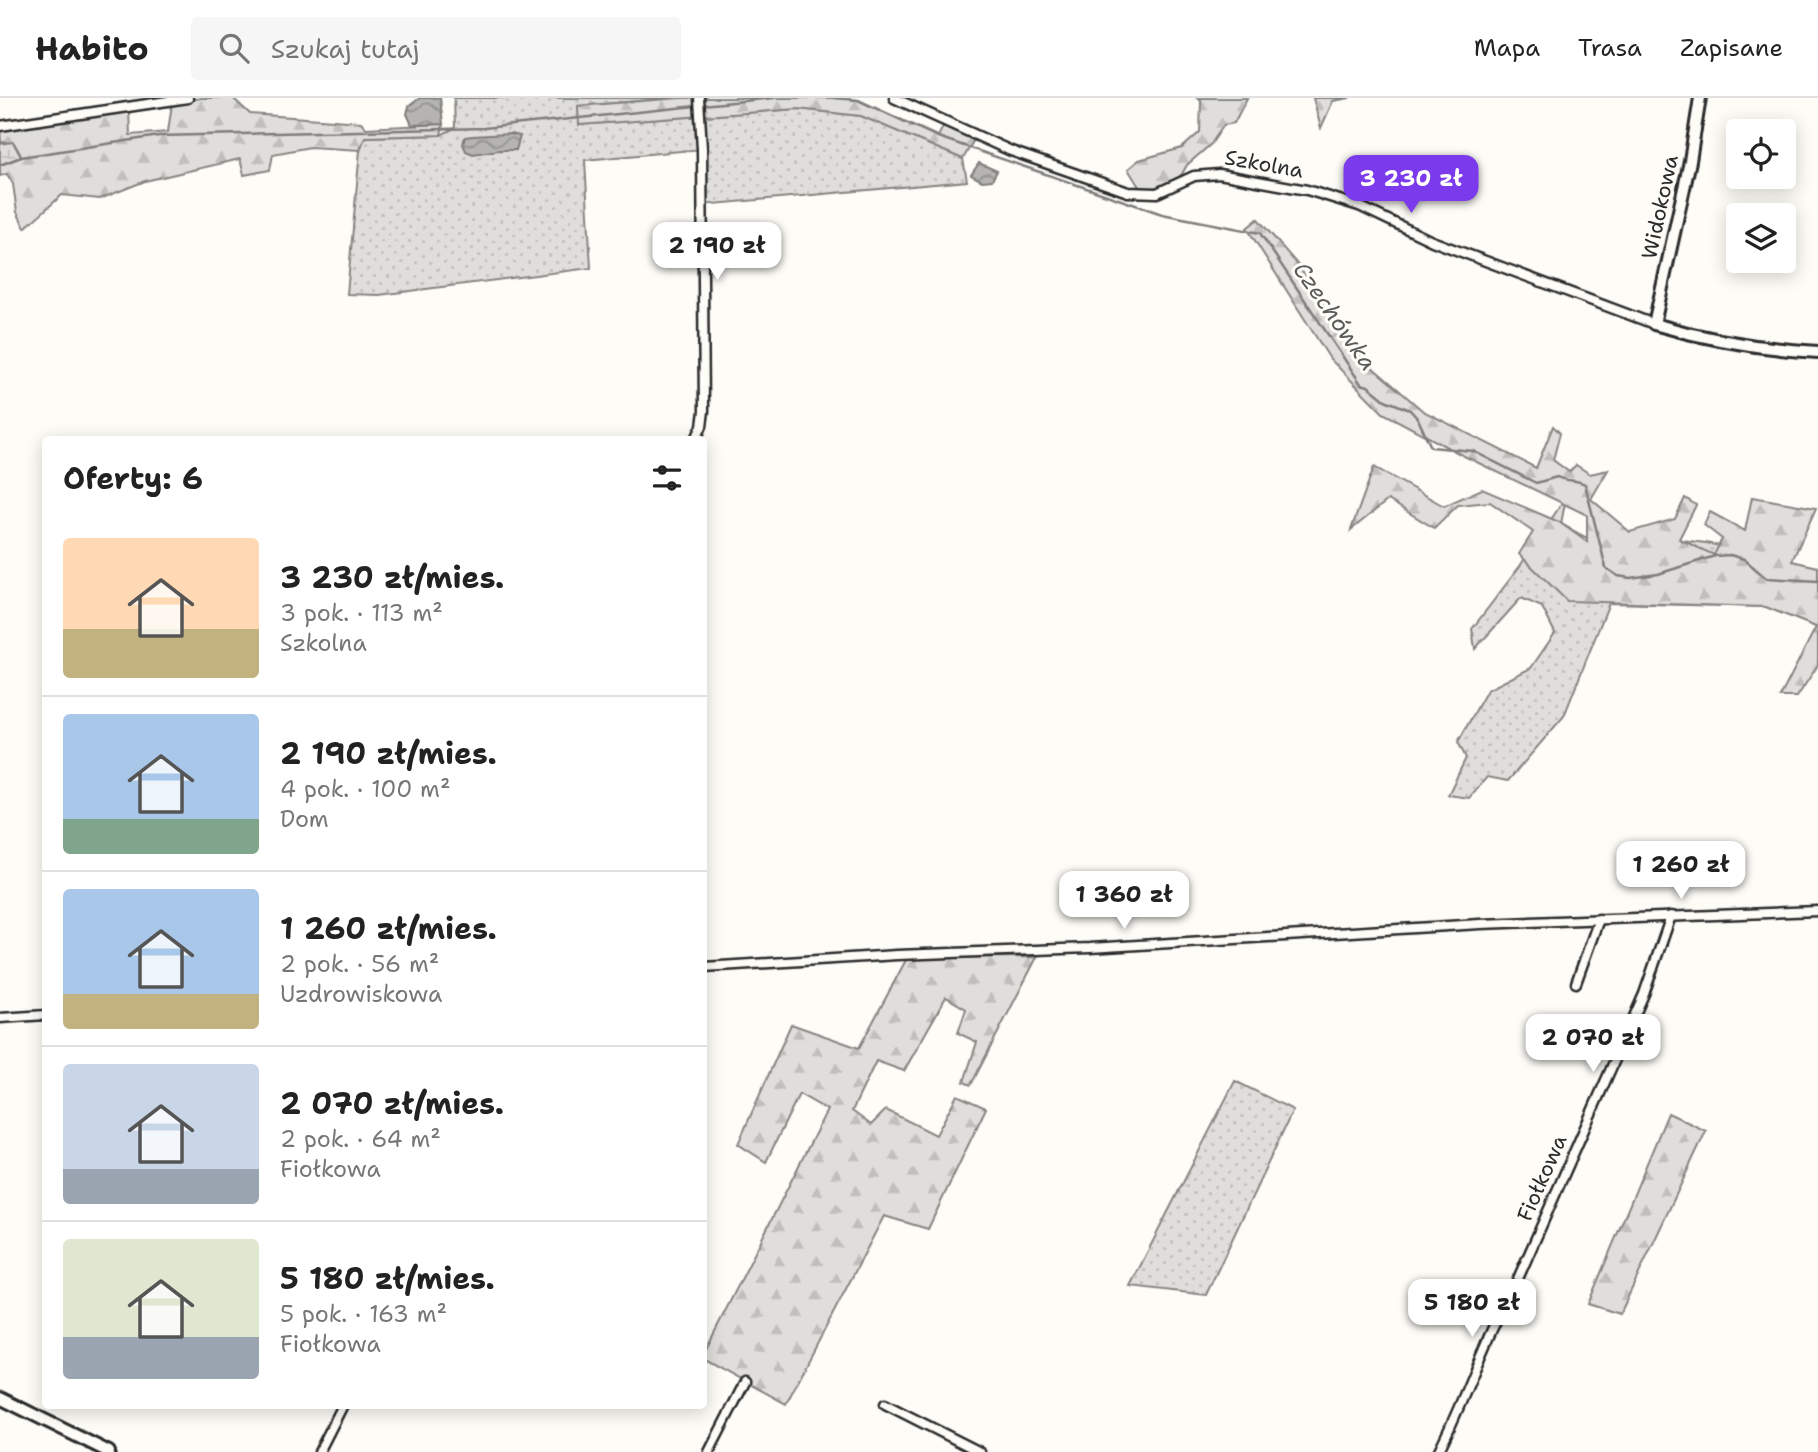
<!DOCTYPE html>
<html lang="pl">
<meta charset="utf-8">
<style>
:root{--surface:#fff;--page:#f6f6f6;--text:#222;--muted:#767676;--line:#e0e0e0;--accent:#7c3aed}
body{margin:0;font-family:"Shantell Sans",sans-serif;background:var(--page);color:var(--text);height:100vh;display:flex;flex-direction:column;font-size:26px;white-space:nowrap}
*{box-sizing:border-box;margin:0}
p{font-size:23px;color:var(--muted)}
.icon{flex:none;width:38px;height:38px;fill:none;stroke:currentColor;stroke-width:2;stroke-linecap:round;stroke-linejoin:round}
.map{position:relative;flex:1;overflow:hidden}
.panel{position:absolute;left:42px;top:338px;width:665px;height:973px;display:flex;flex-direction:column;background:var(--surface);border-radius:7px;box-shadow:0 4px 18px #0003}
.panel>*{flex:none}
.controls{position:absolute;left:1726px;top:21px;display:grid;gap:14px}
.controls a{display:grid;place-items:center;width:70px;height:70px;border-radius:7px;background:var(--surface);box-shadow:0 4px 18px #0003;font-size:35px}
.price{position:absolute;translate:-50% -60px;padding:0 16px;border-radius:14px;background:#fff;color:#222;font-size:23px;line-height:46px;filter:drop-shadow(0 2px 4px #0008)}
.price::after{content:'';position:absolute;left:50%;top:42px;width:21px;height:16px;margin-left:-10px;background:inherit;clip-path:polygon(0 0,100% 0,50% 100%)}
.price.selected{background:var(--accent);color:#fff}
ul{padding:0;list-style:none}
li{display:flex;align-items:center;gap:21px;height:175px;padding:0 21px}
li+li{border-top:2px solid var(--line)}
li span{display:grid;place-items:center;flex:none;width:196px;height:140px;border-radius:7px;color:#555}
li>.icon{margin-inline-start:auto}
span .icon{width:84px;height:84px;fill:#fffc;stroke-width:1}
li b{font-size:30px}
h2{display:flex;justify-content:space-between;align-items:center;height:84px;padding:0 21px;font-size:30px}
header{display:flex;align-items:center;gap:42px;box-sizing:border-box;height:98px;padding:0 35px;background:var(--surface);border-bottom:2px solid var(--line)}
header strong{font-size:33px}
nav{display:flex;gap:38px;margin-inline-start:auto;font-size:24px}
.search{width:490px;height:63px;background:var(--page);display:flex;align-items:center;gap:18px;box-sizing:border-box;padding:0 24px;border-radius:7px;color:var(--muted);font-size:26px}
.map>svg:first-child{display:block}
</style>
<header>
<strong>Habito</strong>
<div class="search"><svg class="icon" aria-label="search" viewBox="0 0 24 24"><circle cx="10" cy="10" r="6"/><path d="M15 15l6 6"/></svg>Szukaj tutaj</div>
<nav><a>Mapa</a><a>Trasa</a><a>Zapisane</a></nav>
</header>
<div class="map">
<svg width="1818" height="1354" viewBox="0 0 1818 1354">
<defs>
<pattern id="green-dots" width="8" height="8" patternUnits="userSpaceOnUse" patternTransform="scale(1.75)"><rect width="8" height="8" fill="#dfdeda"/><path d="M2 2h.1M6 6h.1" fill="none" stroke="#c0bfbb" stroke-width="1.8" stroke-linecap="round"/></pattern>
<pattern id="forest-firs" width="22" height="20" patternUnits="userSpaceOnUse" patternTransform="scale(1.75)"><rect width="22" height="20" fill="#dfdeda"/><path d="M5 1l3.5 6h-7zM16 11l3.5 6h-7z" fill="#c0bfbb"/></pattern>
<pattern id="wetland-marsh" width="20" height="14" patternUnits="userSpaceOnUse" patternTransform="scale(1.75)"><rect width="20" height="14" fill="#dfdeda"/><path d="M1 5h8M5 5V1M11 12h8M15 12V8" fill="none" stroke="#c0bfbb"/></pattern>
<pattern id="water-waves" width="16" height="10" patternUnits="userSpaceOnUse" patternTransform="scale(1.75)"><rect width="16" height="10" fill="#b5b4b1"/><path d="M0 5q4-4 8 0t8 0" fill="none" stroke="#939390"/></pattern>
</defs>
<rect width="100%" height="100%" fill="#fdfcf7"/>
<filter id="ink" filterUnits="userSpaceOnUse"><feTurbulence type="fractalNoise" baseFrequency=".0143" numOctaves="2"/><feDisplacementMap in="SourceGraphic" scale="14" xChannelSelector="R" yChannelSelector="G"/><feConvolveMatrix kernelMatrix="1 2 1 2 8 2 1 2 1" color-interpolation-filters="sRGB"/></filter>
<g filter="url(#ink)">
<g fill="url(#green-dots)" stroke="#858482" stroke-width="2">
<polygon points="454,0 675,0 578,8 580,27 798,11 861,18 963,61 967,83 702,107 702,51 585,62 591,170 379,197 347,196 360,52 365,39 441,37 455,30"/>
<polygon points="1566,399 1561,426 1627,462 1633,436 1706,445 1818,469 1816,529 1766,509 1609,505 1564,618 1508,683 1487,679 1469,700 1448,697 1466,660 1458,644 1487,592 1531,570 1555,535 1542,509 1521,500 1475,551 1472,531 1520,468"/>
<polygon points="1235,983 1293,1012 1206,1197 1130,1188"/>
</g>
<g fill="url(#forest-firs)" stroke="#858482" stroke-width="2">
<polygon points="201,0 233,0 250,16 361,24 366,30 443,26 441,37 365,39 360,52 310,49 273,56 270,72 244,77 240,61 145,83 100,101 62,97 25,130 17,114 13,86 7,76 0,78 0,64 22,59 14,45 1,44 0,31 129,12 130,37 168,34 172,5"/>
<polygon points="680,0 834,0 858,2 938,39 944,26 975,40 963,61 861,18 798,11 579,27 578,8"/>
<polygon points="1198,0 1247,0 1234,25 1224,27 1211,46 1187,67 1182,76 1173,85 1157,91 1141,92 1128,71 1139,62 1182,50 1200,34 1201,2"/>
<polygon points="1313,0 1350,0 1333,3 1321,30"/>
<polygon points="1258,121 1297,166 1345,238 1372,269 1423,313 1536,370 1553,328 1560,335 1553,362 1569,374 1576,367 1590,376 1608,372 1591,401 1630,434 1675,421 1685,400 1696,407 1679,441 1714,457 1722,441 1704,427 1710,414 1745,433 1752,399 1816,410 1792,463 1818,469 1818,567 1797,599 1780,599 1816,529 1766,509 1567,503 1519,456 1533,434 1490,404 1458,407 1434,430 1388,402 1351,432 1374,369 1444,408 1482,391 1559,424 1587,444 1587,417 1462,357 1383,315 1330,261 1247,130"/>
<polygon points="1037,859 971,987 964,984 977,944 958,935 966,911 946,899 904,973 876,963 852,1013 871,1027 886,1012 936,1037 957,997 986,1010 928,1131 884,1118 786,1306 704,1261 704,1255 827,1012 799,996 766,1064 738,1046 791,926 859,950 907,860"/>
<polygon points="1668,1015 1706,1033 1620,1216 1588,1206"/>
</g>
<polygon fill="url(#wetland-marsh)" stroke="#858482" stroke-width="2" points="13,44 21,59 0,67 0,46"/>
<g fill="url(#water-waves)" stroke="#7e7d7b" stroke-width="2">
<polygon points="420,0 440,0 443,26 412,27 407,16 409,8"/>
<path d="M510,36l10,2 -4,14h-17l-26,4 -7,-3 -3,-7 2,-7c15,-2 30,-2 45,-3z"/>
<polygon points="979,65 997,73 992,82 982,83 971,77"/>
</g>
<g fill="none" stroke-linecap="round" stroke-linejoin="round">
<g stroke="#7e7d7b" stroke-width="2.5">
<path d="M834,0l24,2 80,37 224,77 98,19 101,151 7,2 17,14 25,10 8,9 13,28 42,4 63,32 21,-6c10,5 19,2 28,7l21,84 12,8 12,2 28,-4 57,-18 15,-1 14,4 22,19 52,3"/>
<polyline points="702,7 774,0"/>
<polyline points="0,67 21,59 159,38 484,30 696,8"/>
</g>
<g stroke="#2b2b2b" stroke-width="13">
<g id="street">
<polyline points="894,0 1011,53 1128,94 1157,95 1194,78 1219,76 1307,92 1359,108 1432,143 1654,226"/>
<polyline points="0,28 188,0"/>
<polyline points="696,341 702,328 704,313 702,51 699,0"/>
<polyline points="704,869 897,857 1090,850 1480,826 1818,813"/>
<polyline points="1576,885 1599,821"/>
<polyline points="0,920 46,917"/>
<polyline points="885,1306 980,1354"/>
<polyline points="319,1354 343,1307"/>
<polyline points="709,1354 745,1284"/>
<path d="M1438,1354c29,-56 47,-117 79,-171l127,-287 27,-78"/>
</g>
</g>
<g stroke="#2b2b2b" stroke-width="16">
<g id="secondary">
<path d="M1700,0l-10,63 -36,163c54,16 108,25 164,28"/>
<polyline points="0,1300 109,1354"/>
</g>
</g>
<use href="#street" stroke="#fdfcf7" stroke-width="8"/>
<use href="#secondary" stroke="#fdfcf7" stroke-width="10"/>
</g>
</g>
<g text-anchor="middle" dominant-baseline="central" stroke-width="6" stroke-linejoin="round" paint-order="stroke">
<g font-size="21" fill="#2b2b2b" stroke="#fdfcf7">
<text transform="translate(1264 66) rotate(10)">Szkolna</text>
<text transform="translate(1660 109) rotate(-78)">Widokowa</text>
<text transform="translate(1542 1080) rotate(-66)">Fiołkowa</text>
</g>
<g font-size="23" font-style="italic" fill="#5b5b5a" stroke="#fdfcf7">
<text transform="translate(1335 218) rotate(55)">Czechówka</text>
</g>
</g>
</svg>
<div class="controls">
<a><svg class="icon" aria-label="locate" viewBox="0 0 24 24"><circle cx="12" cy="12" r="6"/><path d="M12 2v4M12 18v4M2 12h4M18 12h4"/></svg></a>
<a><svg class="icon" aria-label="layers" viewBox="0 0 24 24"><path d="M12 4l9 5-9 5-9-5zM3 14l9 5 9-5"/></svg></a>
</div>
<b class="price selected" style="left:1411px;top:117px">3 230 zł</b>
<b class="price" style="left:717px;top:184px">2 190 zł</b>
<b class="price" style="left:1681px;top:803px">1 260 zł</b>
<b class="price" style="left:1124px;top:833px">1 360 zł</b>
<b class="price" style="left:1593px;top:976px">2 070 zł</b>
<b class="price" style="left:1472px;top:1241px">5 180 zł</b>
<section class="panel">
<h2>Oferty: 6<svg class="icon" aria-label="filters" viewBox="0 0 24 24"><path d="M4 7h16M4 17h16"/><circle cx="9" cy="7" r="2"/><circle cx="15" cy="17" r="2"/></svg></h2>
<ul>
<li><span style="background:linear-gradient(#ffd9b3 65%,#c2b280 0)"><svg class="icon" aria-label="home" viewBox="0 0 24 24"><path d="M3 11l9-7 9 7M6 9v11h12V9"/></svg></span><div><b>3 230 zł/mies.</b><p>3 pok. · 113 m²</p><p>Szkolna</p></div></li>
<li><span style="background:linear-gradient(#a9c7e8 75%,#7fa58c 0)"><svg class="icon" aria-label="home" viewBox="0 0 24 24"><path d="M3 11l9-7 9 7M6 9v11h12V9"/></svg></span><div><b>2 190 zł/mies.</b><p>4 pok. · 100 m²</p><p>Dom</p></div></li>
<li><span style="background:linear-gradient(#a9c7e8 75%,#c2b280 0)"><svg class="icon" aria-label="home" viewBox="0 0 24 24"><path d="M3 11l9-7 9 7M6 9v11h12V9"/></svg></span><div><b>1 260 zł/mies.</b><p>2 pok. · 56 m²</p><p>Uzdrowiskowa</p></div></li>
<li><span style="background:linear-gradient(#c9d6e8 75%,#9aa5b1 0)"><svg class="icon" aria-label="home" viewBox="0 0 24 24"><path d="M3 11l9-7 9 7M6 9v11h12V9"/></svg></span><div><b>2 070 zł/mies.</b><p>2 pok. · 64 m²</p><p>Fiołkowa</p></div></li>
<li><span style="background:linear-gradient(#dfe7d0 70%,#9aa5b1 0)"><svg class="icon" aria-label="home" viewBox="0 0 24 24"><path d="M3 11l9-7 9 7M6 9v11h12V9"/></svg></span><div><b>5 180 zł/mies.</b><p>5 pok. · 163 m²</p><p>Fiołkowa</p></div></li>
</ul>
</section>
</div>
